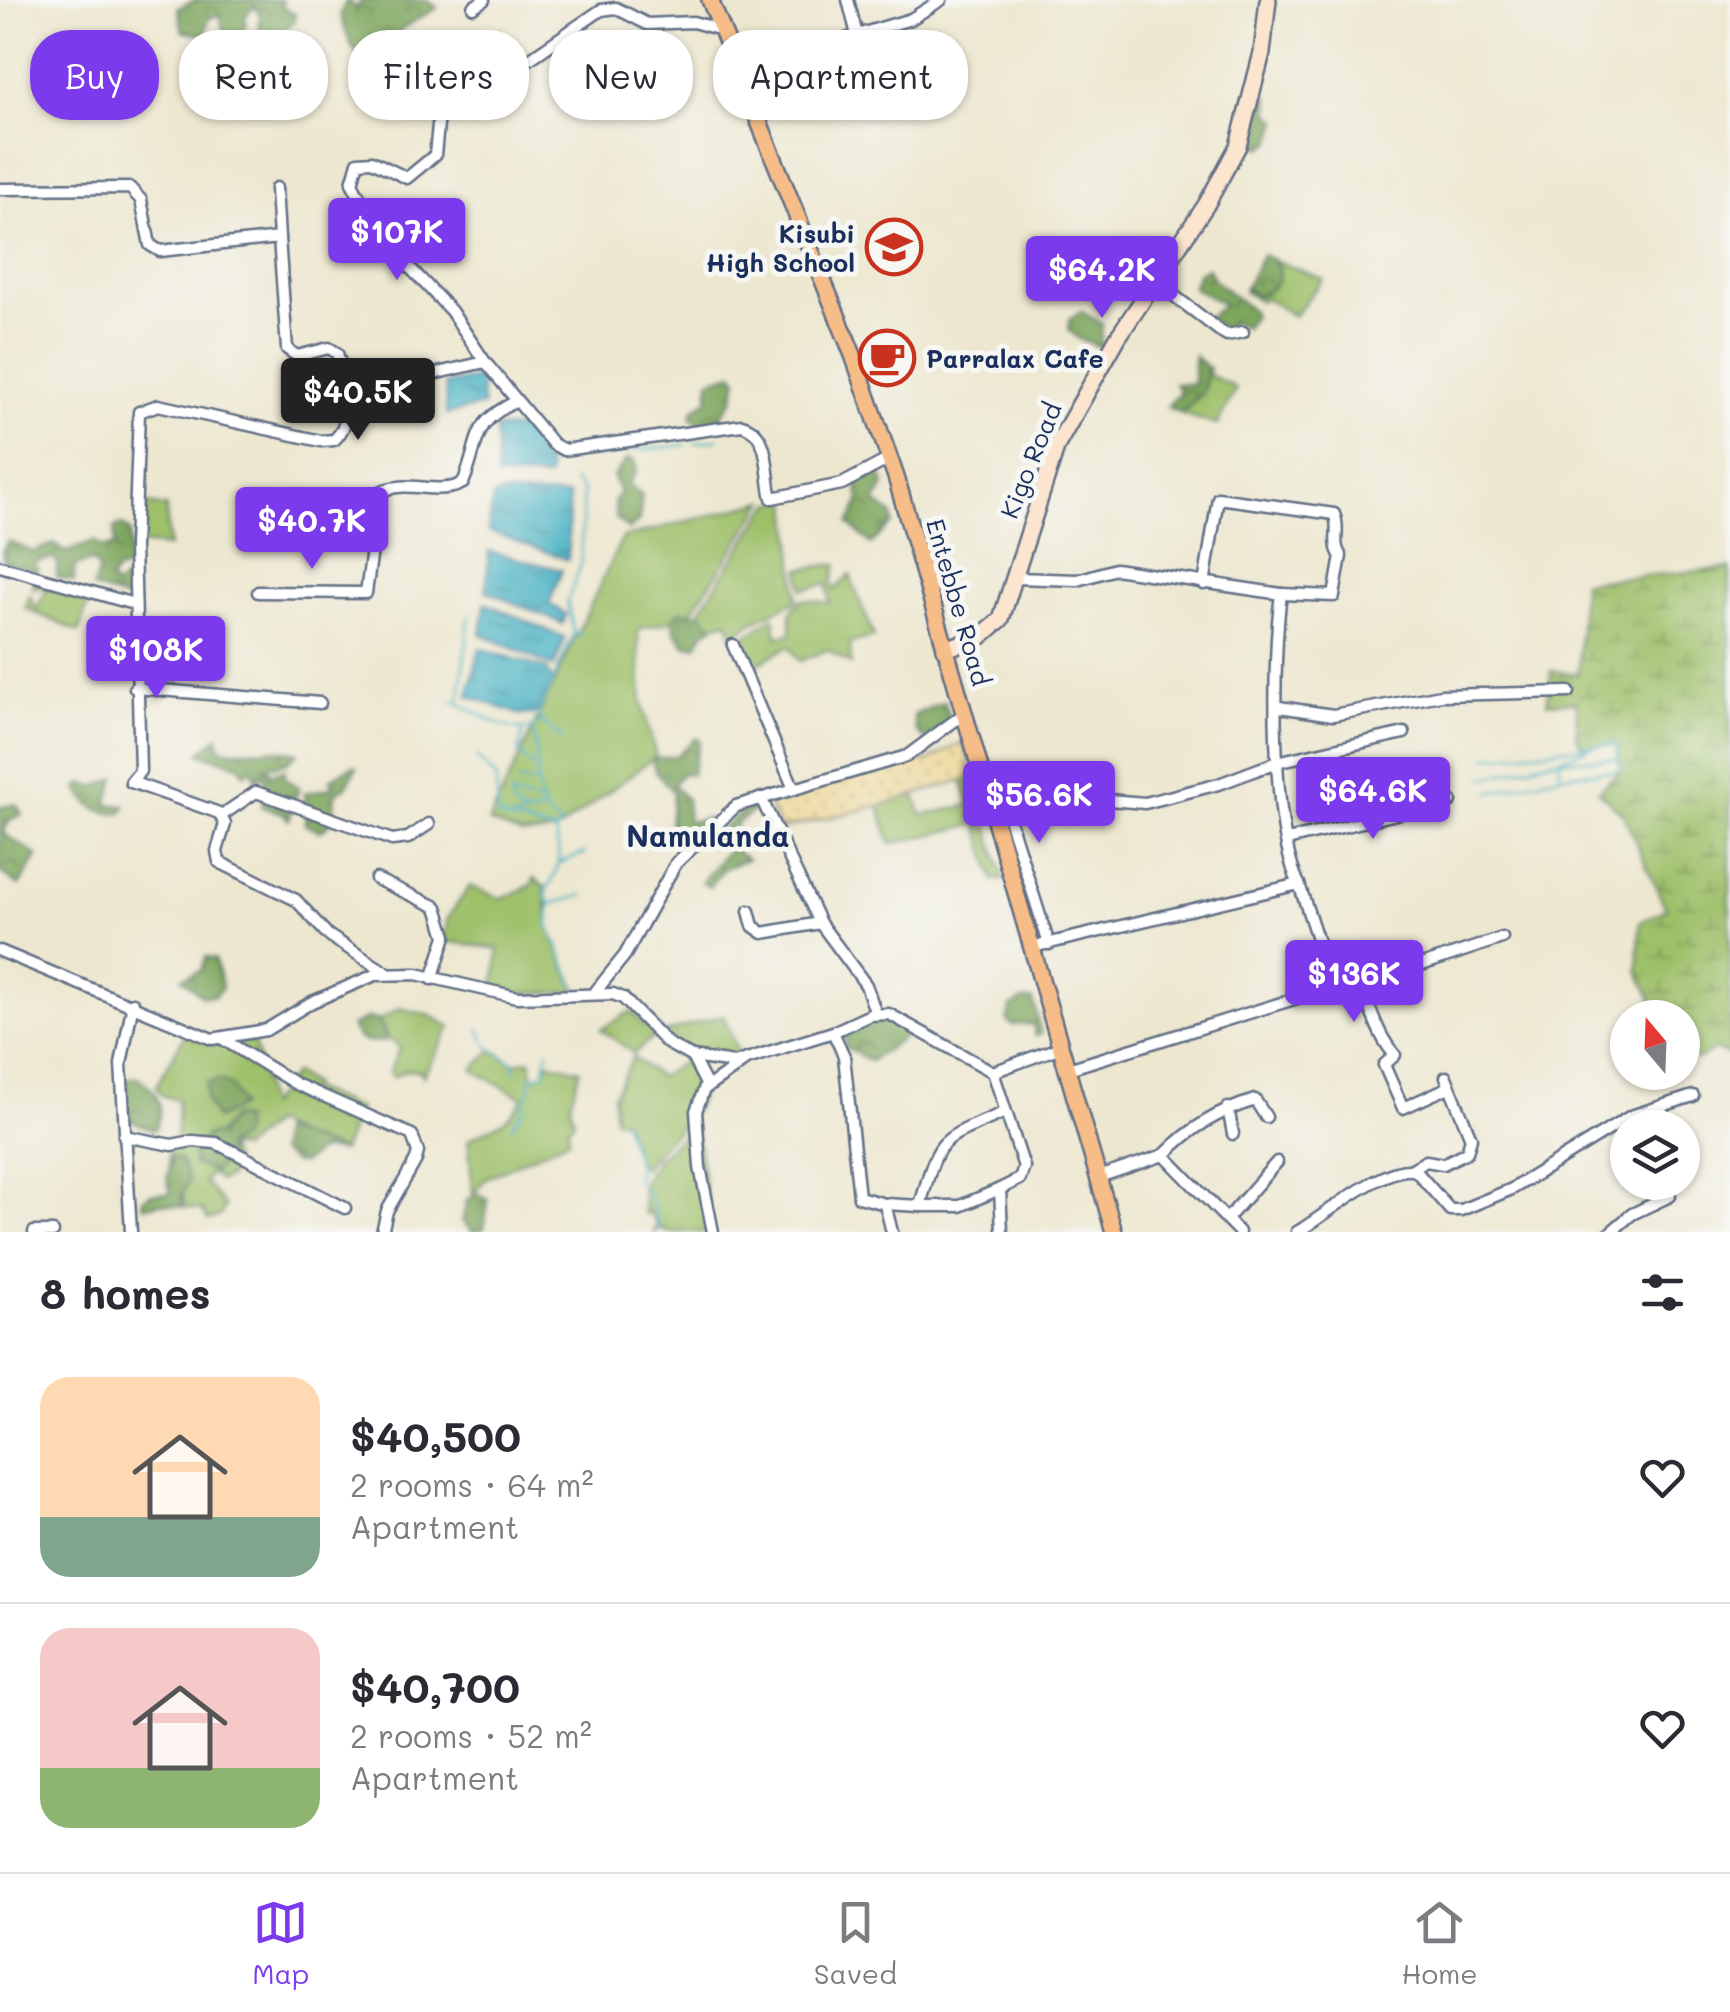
<!DOCTYPE html>
<meta charset="utf-8">
<style>
:root{--surface:#fff;--page:#f7f7f7;--text:#2b2b33;--muted:#7c7c81;--line:#e1e1e2;--accent:#7c3aed}
body{margin:0;font-family:Mali,sans-serif;background:var(--page);color:var(--text);height:100vh;display:flex;flex-direction:column;font-size:38px;white-space:nowrap}
*{box-sizing:border-box;margin:0}
p{font-size:32px;color:var(--muted)}
.icon{flex:none;width:55px;height:55px;fill:none;stroke:currentColor;stroke-width:2;stroke-linecap:round;stroke-linejoin:round}
.map{position:relative;height:1232px;overflow:hidden}
.sheet{display:flex;flex-direction:column;background:var(--surface);flex:1}
.sheet>*{flex:none}
.guide{position:absolute;left:30px;top:30px;width:1000px;height:90px;display:flex;gap:20px}
.needle{width:65px;rotate:341deg}
.controls{position:absolute;left:1610px;top:1000px;display:grid;gap:20px}
.controls a{display:grid;place-items:center;width:90px;height:90px;border-radius:50%;background:var(--surface);box-shadow:0 2px 8px #0004;font-size:50px}
.price{position:absolute;translate:-50% -85px;padding:0 22px;border-radius:10px;background:var(--accent);color:#fff;font-size:32px;line-height:65px;filter:drop-shadow(0 2px 5px #0008)}
.price::after{content:'';position:absolute;left:50%;top:60px;width:30px;height:22px;margin-left:-15px;background:inherit;clip-path:polygon(0 0,100% 0,50% 100%)}
.price.selected{background:#222;color:#fff}
ul{padding:0;list-style:none}
li{display:flex;align-items:center;gap:30px;height:250px;padding:0 40px}
li+li{border-top:2px solid var(--line)}
li span{display:grid;place-items:center;flex:none;width:280px;height:200px;border-radius:30px;color:#555}
li>.icon{margin-inline-start:auto}
span .icon{width:120px;height:120px;fill:#fffc;stroke-width:1}
li b{font-size:42px}
h2{display:flex;justify-content:space-between;align-items:center;height:120px;padding:0 40px;font-size:42px}
.chip{padding:0 35px;border-radius:40px;background:var(--surface);box-shadow:0 2px 8px #0004;font-size:35px;line-height:90px}
.chip.selected{background:var(--accent);color:#fff}
.tab-bar{display:flex;justify-content:space-around;align-items:center;height:140px;border-top:2px solid var(--line);background:var(--surface);font-size:28px;color:var(--muted)}
.tab-bar a{display:grid;justify-items:center;gap:5px}
.tab-bar .selected{color:var(--accent)}
.map>svg:first-child{display:block}
</style>
<div class="map">
<svg width="1730" height="1232" viewBox="0 0 1730 1232">
<defs>
<pattern id="forest-crowns" width="20" height="18" patternUnits="userSpaceOnUse" patternTransform="scale(2.5)"><rect width="20" height="18" fill="#7ea65d"/><path d="M2 6a3 3 0 1 1 6 0M12 15a3 3 0 1 1 6 0" fill="none" stroke="#668850"/></pattern>
<pattern id="wetland-marsh" width="20" height="14" patternUnits="userSpaceOnUse" patternTransform="scale(2.5)"><rect width="20" height="14" fill="#9ec069"/><path d="M1 5h8M5 5V1M11 12h8M15 12V8" fill="none" stroke="#809c5a"/></pattern>
<pattern id="sand-dots" width="8" height="8" patternUnits="userSpaceOnUse" patternTransform="scale(2.5)"><rect width="8" height="8" fill="#eeda9e"/><path d="M2 2h.1M6 6h.1" fill="none" stroke="#ccbb8a" stroke-width="1.8" stroke-linecap="round"/></pattern>
<pattern id="water-ripples" width="26" height="14" patternUnits="userSpaceOnUse" patternTransform="scale(2.5)"><rect width="26" height="14" fill="#45b1c2"/><path d="M2 4q2-2 4 0t4 0M15 11q2-2 4 0t4 0" fill="none" stroke="#3990a1"/></pattern>
</defs>
<rect width="100%" height="100%" fill="#f6f6f2"/>
<filter id="ink" filterUnits="userSpaceOnUse"><feTurbulence type="fractalNoise" baseFrequency=".01" numOctaves="2"/><feDisplacementMap in="SourceGraphic" scale="20" xChannelSelector="R" yChannelSelector="G"/><feConvolveMatrix kernelMatrix="1 2 1 2 8 2 1 2 1" color-interpolation-filters="sRGB"/></filter>
<filter id="wash" filterUnits="userSpaceOnUse"><feTurbulence type="fractalNoise" baseFrequency=".0048" numOctaves="4" result="noise"/><feDisplacementMap in="SourceGraphic" scale="40" xChannelSelector="R" yChannelSelector="G"/><feGaussianBlur stdDeviation="2.25" result="paint"/><feColorMatrix in="noise" values="0 0 0 0 0 0 0 0 0 0 0 0 0 0 0 0 0 1.4 0 .05"/><feComposite in="paint" operator="in"/></filter>
<g filter="url(#wash)">
<rect width="100%" height="100%" fill="#ede7cf"/>
<g fill="#9ec069" stroke="#5c7864" stroke-width="2.5">
<path d="M1274,260l49,19 -29,37 -30,-19 -4,4 -16,-9 1,-4 10,7c19,-4 31,-16 19,-35z"/>
<polygon points="1203,372 1236,388 1217,425 1182,414 1196,394"/>
<polygon points="789,499 797,600 748,624 734,638 728,621 713,625 698,613 764,512 771,504"/>
<polygon points="765,501 692,611 677,613 674,621 641,628 638,633 642,702 656,756 555,832 522,835 489,822 622,538"/>
<polygon points="140,503 166,507 169,547 139,544"/>
<polygon points="837,564 832,583 835,590 850,575 874,637 850,643 851,664 827,650 800,661 789,646 748,669 738,641 774,617 777,636 791,634 791,611 802,599 830,603 827,584 802,589 800,569"/>
<polygon points="35,580 90,596 79,632 25,608 30,595 36,609 48,588 32,588"/>
<polygon points="973,777 1004,880 994,880 978,824 891,844 879,806 914,793 922,815 970,805 962,780"/>
<polygon points="534,878 546,888 549,927 577,992 518,993 494,986 499,949 443,941 448,917 470,886 502,899 532,885"/>
<polygon points="400,1008 431,1016 451,1027 423,1076 422,1071 407,1070 393,1077 389,1072 400,1047 387,1038 379,1020"/>
<polygon points="631,1011 655,1035 634,1054 601,1029"/>
<polygon points="723,1015 740,1058 684,1049 664,1033"/>
<polygon points="185,1034 217,1045 254,1041 268,1106 294,1073 312,1085 309,1088 359,1109 342,1151 316,1145 272,1123 242,1149 227,1146 233,1162 229,1177 219,1181 212,1173 204,1181 225,1207 220,1216 208,1220 202,1210 184,1207 181,1160 172,1158 169,1163 168,1145 176,1143 178,1100 163,1096 156,1087"/>
<path d="M492,1050l22,13 17,-3 1,17 12,-4 3,-11 33,8 -10,33 4,18 -6,6 1,12 -83,39 -13,16 -5,-54c23,-14 41,-16 55,-42l-50,-28z"/>
<path d="M633,1057l26,20 27,-17c43,48 -21,70 -42,108l-7,-6 -13,-43h-10l-1,-23z"/>
<polygon points="695,1125 712,1232 665,1232 663,1226 654,1232 657,1225 649,1212 644,1214 642,1183 657,1158"/>
</g>
<g fill="url(#forest-crowns)" stroke="#4c6a5e" stroke-width="2.5">
<polygon points="196,0 282,0 283,8 295,14 294,21 276,36 259,35 260,14 254,6 246,15 243,43 225,37 220,15 209,18 205,35 183,32 178,8"/>
<polygon points="347,0 357,8 361,0 428,0 437,8 401,29 396,48 381,65 364,65 350,43 340,14"/>
<path d="M1269,96l1,18 8,6 -6,21 -9,7 -9,-4c1,-18 2,-35 15,-48z"/>
<path d="M1262,255c28,10 18,35 -7,41l-10,-8z"/>
<polygon points="1208,268 1214,280 1252,311 1253,317 1245,328 1232,321 1225,332 1207,318 1224,305 1192,287 1198,273"/>
<polygon points="1081,311 1102,324 1101,347 1079,339 1069,330 1069,319"/>
<polygon points="1194,356 1209,369 1202,393 1182,413 1167,407 1180,391 1175,384 1194,384"/>
<polygon points="733,373 738,379 734,398 717,422 701,426 691,418 694,409 708,400 710,380"/>
<polygon points="627,459 634,461 637,471 628,484 642,496 639,521 629,530 616,519 614,500 620,493 613,478"/>
<polygon points="874,472 881,474 885,485 875,502 892,514 893,523 871,544 849,524 860,501 856,479"/>
<polygon points="122,525 130,532 129,568 117,571 110,580 115,587 130,576 127,600 93,588 99,569 92,561 75,566 74,581 56,577 58,564 54,558 35,562 38,572 4,562 2,552 8,541 33,552 54,544 65,552 94,541 103,548 115,546 114,528"/>
<polygon points="681,611 701,613 713,627 704,632 697,646 685,645 675,632 673,618"/>
<polygon points="945,701 950,723 925,740 916,731 914,715"/>
<path d="M218,737l2,11c27,6 52,-3 78,5l-12,10 -22,5 8,5 13,-3v8l14,9 -10,33 -6,-7 -21,-6 3,-26 -5,-6 -4,7 -4,-14 -7,6 -6,-9 -40,-12z"/>
<polygon points="696,738 700,740 692,773 681,774 673,785 686,799 688,822 708,818 712,823 695,842 670,824 673,792 656,772 652,759 676,756"/>
<polygon points="352,766 357,767 346,787 335,794 334,820 321,831 305,825 305,793 334,787 330,779"/>
<path d="M116,778l-9,26 19,2 -4,7c-18,2 -36,-6 -44,-24l5,-6 11,4z"/>
<polygon points="750,802 758,807 736,824 731,848 747,859 723,869 709,887 702,882 728,849 716,835"/>
<polygon points="16,804 22,814 10,820 3,833 38,856 19,886 0,872 0,807"/>
<polygon points="206,957 215,959 222,988 215,996 202,996 182,978 201,970"/>
<polygon points="1023,1000 1033,1000 1041,1034 1035,1036 1033,1024 1012,1025 1007,1020 1011,1007"/>
<path d="M368,1018l11,2 6,21c-18,2 -26,3 -34,-15z"/>
<polygon points="879,1019 919,1032 924,1039 907,1035 870,1061 846,1048 844,1036"/>
<path d="M138,1077c20,15 29,30 16,53l-27,-11v-40z"/>
<polygon points="218,1080 231,1086 241,1106 216,1119 206,1101 206,1083"/>
<polygon points="232,1117 243,1120 242,1138 227,1145 224,1163 213,1172 193,1164 193,1148 207,1135 218,1134"/>
<polygon points="280,1130 342,1151 321,1150 303,1163 294,1163 279,1152"/>
<polygon points="172,1158 181,1160 189,1182 181,1196 184,1207 160,1203 144,1207 142,1200 150,1194 171,1193 167,1179"/>
<polygon points="479,1193 488,1200 484,1229 473,1232 462,1221 467,1200"/>
</g>
<polygon fill="url(#wetland-marsh)" stroke="#5c7864" stroke-width="2.5" points="1730,568 1730,1055 1714,1050 1699,1059 1683,1057 1682,1018 1660,1017 1638,970 1640,922 1666,909 1623,814 1598,791 1621,770 1615,744 1582,747 1576,734 1577,702 1547,703 1551,671 1578,674 1582,582"/>
<polygon fill="url(#sand-dots)" stroke="#84847e" stroke-width="2.5" points="963,742 973,777 879,806 780,829 768,802 917,758 928,761"/>
<g fill="url(#water-ripples)" stroke="#307090" stroke-width="2.5">
<polygon points="480,377 483,406 446,415 445,384"/>
<polygon points="495,428 526,429 549,470 548,478 497,477"/>
<polygon points="500,494 569,496 568,560 488,531 493,497"/>
<polygon points="489,551 562,570 549,604 566,614 563,624 486,591"/>
<polygon points="485,603 565,638 554,667 481,634"/>
<polygon points="480,648 547,669 552,681 535,714 521,715 468,696"/>
</g>
<g fill="none" stroke-linecap="round" stroke-linejoin="round">
<g stroke="#45b1c2" stroke-width="2.5">
<polyline points="515,410 552,460 584,455"/>
<polyline points="695,443 719,439"/>
<polyline points="594,455 686,445"/>
<polyline points="574,633 567,602 581,565 583,492 574,481"/>
<path d="M451,700c22,9 58,36 80,28 14,27 -7,80 30,97l-6,7c6,22 6,43 -11,59l6,13 -1,23 27,60"/>
<polyline points="459,702 470,614"/>
<polyline points="541,722 562,739"/>
<polyline points="533,727 541,722 538,714 574,633 581,634"/>
<polyline points="523,733 518,752 533,767"/>
<polyline points="476,757 496,777 498,817 555,832"/>
<polyline points="1486,757 1615,743 1621,770 1561,775 1489,793"/>
<polyline points="887,767 917,758 936,741"/>
<polyline points="1560,772 1559,759 1591,747"/>
<polyline points="863,774 879,769"/>
<polyline points="1485,778 1553,760 1615,759"/>
<polyline points="518,782 535,783"/>
<polyline points="510,795 542,804"/>
<polyline points="511,797 514,808 527,815"/>
<polyline points="511,820 545,810"/>
<polyline points="559,863 585,853"/>
<polyline points="551,904 584,895"/>
<polyline points="635,1000 665,1034"/>
<polyline points="479,1029 488,1046 514,1063 515,1073"/>
<polyline points="712,1055 736,1056"/>
<polyline points="623,1121 638,1165 636,1182"/>
<polyline points="512,1126 523,1110 532,1077 544,1073 548,1051"/>
<polyline points="640,1187 647,1190 660,1229"/>
</g>
</g>
</g>
<g filter="url(#ink)">
<g fill="none" stroke-linecap="round" stroke-linejoin="round">
<g stroke="#646f86" stroke-width="15">
<g id="street">
<polyline points="848,0 857,35 911,19 941,0"/>
<polyline points="473,7 484,0"/>
<polyline points="741,75 857,35"/>
<polyline points="276,188 279,238"/>
<path d="M0,189l130,-1 11,12 9,45 10,6 119,-13 8,111 10,7 32,-8 8,5c8,26 20,66 -3,87l-13,1 -163,-36 -19,7 -5,134 6,225 -9,11 88,31 6,11 -8,27 2,11 77,38 32,35 60,39"/>
<polyline points="1155,281 1220,331 1227,335 1243,332"/>
<polyline points="485,362 451,311 380,236 352,183 358,162 372,161 407,178 435,155 439,115 494,92 509,73 601,10 616,8 647,24 693,22 722,30"/>
<path d="M347,394l138,-32 68,82 11,6 178,-25c30,9 23,47 30,73l70,-14 47,-25"/>
<polyline points="0,566 134,604"/>
<path d="M1015,578l63,2 37,-11 166,25c-9,65 -10,233 18,290"/>
<path d="M1204,584l14,-86 116,16c7,14 -3,30 7,42l-7,40 -53,-2"/>
<path d="M258,592l108,1 14,-101c26,-14 59,5 83,-9 18,-42 6,-60 54,-82"/>
<polyline points="733,645 794,789"/>
<polyline points="135,688 320,703"/>
<polyline points="1279,707 1333,715 1441,695 1569,692"/>
<polyline points="761,798 820,923 866,985 876,1014"/>
<polyline points="1003,799 1049,944"/>
<polyline points="990,800 1048,795 1145,803 1219,784 1277,762 1404,733"/>
<polyline points="222,815 256,792 392,840 408,838 429,824"/>
<polyline points="1287,840 1451,801"/>
<polyline points="376,879 437,907 446,936 432,979"/>
<polyline points="749,911 753,926 763,933 820,923"/>
<polyline points="1033,947 1299,884 1333,987"/>
<polyline points="0,951 212,1039 266,1030 312,1002 375,975 416,974 517,997 613,994 623,998 667,1043 692,1057 734,1063 833,1032 870,1015 889,1014 993,1072 1058,1048"/>
<path d="M1354,983c19,21 21,51 41,72l-11,10 19,43 46,-21"/>
<polyline points="596,991 625,955 676,863 736,806 907,756 965,713"/>
<polyline points="833,1032 844,1056 859,1197 885,1204 892,1232"/>
<polyline points="221,1038 296,1084 412,1135 418,1152 416,1160 387,1211 382,1232"/>
<polyline points="692,1057 706,1084 696,1111 700,1167 713,1232"/>
<polyline points="1065,1070 1333,987 1386,977 1502,938"/>
<polyline points="993,1072 1024,1167 1020,1179 1000,1189 1002,1232"/>
<polyline points="706,1088 742,1063"/>
<polyline points="1228,1108 1233,1134"/>
<polyline points="124,1136 172,1145 192,1141 216,1143 345,1208"/>
<path d="M1164,1155c28,-28 53,-43 91,-55l11,17"/>
<polyline points="1412,1169 1426,1161 1443,1164 1467,1152 1471,1138 1446,1077"/>
<polyline points="1096,1178 1164,1155 1239,1232"/>
<path d="M885,1204l35,2c20,-72 17,-64 83,-93"/>
<polyline points="920,1206 960,1206 1000,1189"/>
<polyline points="1227,1219 1277,1162"/>
<polyline points="34,1232 53,1232"/>
<polyline points="131,1232 121,1064 133,1003"/>
<path d="M1297,1232c26,-14 90,-71 119,-61l34,39h11l51,-21 119,-73 62,-20"/>
<polyline points="1611,1232 1632,1214 1670,1196"/>
</g>
</g>
<g stroke="#646f86" stroke-width="20">
<polyline id="secondary" points="945,649 980,637 1001,619 1057,445 1118,337 1206,205 1238,146 1262,53 1268,0"/>
</g>
<g stroke="#646f86" stroke-width="20">
<polyline id="primary" points="710,0 853,355 896,477 1114,1232"/>
</g>
<use href="#street" stroke="#fff" stroke-width="10"/>
<use href="#secondary" stroke="#fce5cf" stroke-width="15"/>
<use href="#primary" stroke="#f7bd88" stroke-width="15"/>
</g>
</g>
<defs>
<g id="school-ring" transform="scale(2.875)"><circle r="9.5" fill="#f6f6f2" stroke="#c8321e" stroke-width="1.5"/><path d="M0-5L7-2L0 1L-7-2ZM-4 1L0 2.5L4 1V4Q0 6-4 4Z" fill="#c8321e"/></g>
<g id="cafe-ring" transform="scale(2.875)"><circle r="9.5" fill="#f6f6f2" stroke="#c8321e" stroke-width="1.5"/><path d="M-5.5-4.5H6V0H3Q3 3.5 0 3.5H-2.5Q-5.5 3.5-5.5 0ZM3-3.2v2h1.7v-2ZM-6 4.5H4V6H-6Z" fill="#c8321e"/></g>
</defs>
<g fill-rule="evenodd">
<use href="#school-ring" x="894" y="247"/>
<use href="#cafe-ring" x="887" y="358"/>
</g>
<g text-anchor="middle" dominant-baseline="central" stroke-width="10" stroke-linejoin="round" paint-order="stroke">
<g font-size="25" font-weight="bold" fill="#1b2f5e" stroke="#f6f6f2" text-anchor="end">
<text x="855" y="233">Kisubi<tspan x="855" dy="29">High School</tspan></text>
<text x="926" y="358" text-anchor="start">Parralax Cafe</text>
</g>
<g font-size="25" fill="#1b2f5e" stroke="#f6f6f2">
<text transform="translate(1030 460) rotate(-68)">Kigo Road</text>
<text transform="translate(959 602) rotate(74)">Entebbe Road</text>
</g>
<g font-size="30" font-weight="bold" fill="#1b2f5e" stroke="#f6f6f2">
<text x="708" y="835">Namulanda</text>
</g>
</g>
</svg>
<div class="controls">
<a><svg class="needle" viewBox="-14 -14 28 28"><path d="M0-13l5 13h-10z" fill="#e53935"/><path d="M0 13l5-13h-10z" fill="#7c7c81"/></svg></a>
<a><svg class="icon" aria-label="layers" viewBox="0 0 24 24"><path d="M12 4l9 5-9 5-9-5zM3 14l9 5 9-5"/></svg></a>
</div>
<b class="price" style="left:397px;top:283px">$107K</b>
<b class="price" style="left:1102px;top:321px">$64.2K</b>
<b class="price selected" style="left:358px;top:443px">$40.5K</b>
<b class="price" style="left:312px;top:572px">$40.7K</b>
<b class="price" style="left:156px;top:701px">$108K</b>
<b class="price" style="left:1373px;top:842px">$64.6K</b>
<b class="price" style="left:1039px;top:846px">$56.6K</b>
<b class="price" style="left:1354px;top:1025px">$136K</b>
<div class="guide">
<a class="chip selected">Buy</a>
<a class="chip">Rent</a>
<a class="chip">Filters</a>
<a class="chip">New</a>
<a class="chip">Apartment</a>
</div>
</div>
<section class="sheet">
<h2>8 homes<svg class="icon" aria-label="filters" viewBox="0 0 24 24"><path d="M4 7h16M4 17h16"/><circle cx="9" cy="7" r="2"/><circle cx="15" cy="17" r="2"/></svg></h2>
<ul>
<li><span style="background:linear-gradient(#ffd9b3 70%,#7fa58c 0)"><svg class="icon" aria-label="home" viewBox="0 0 24 24"><path d="M3 11l9-7 9 7M6 9v11h12V9"/></svg></span><div><b>$40,500</b><p>2 rooms · 64 m²</p><p>Apartment</p></div><svg class="icon" aria-label="heart" viewBox="0 0 24 24"><path d="M12 20l-8-8c-3-5 5-10 8-4 3-6 11-1 8 4z"/></svg></li>
<li><span style="background:linear-gradient(#f6c9c9 70%,#8fb573 0)"><svg class="icon" aria-label="home" viewBox="0 0 24 24"><path d="M3 11l9-7 9 7M6 9v11h12V9"/></svg></span><div><b>$40,700</b><p>2 rooms · 52 m²</p><p>Apartment</p></div><svg class="icon" aria-label="heart" viewBox="0 0 24 24"><path d="M12 20l-8-8c-3-5 5-10 8-4 3-6 11-1 8 4z"/></svg></li>
</ul>
</section>
<nav class="tab-bar">
<a class="selected"><svg class="icon" aria-label="map" viewBox="0 0 24 24"><path d="M3 6l6-2 6 2 6-2v14l-6 2-6-2-6 2zM9 4v14M15 6v14"/></svg>Map</a>
<a><svg class="icon" aria-label="saved" viewBox="0 0 24 24"><path d="M7 4h10v16l-5-4-5 4z"/></svg>Saved</a>
<a><svg class="icon" aria-label="home" viewBox="0 0 24 24"><path d="M3 11l9-7 9 7M6 9v11h12V9"/></svg>Home</a>
</nav>
